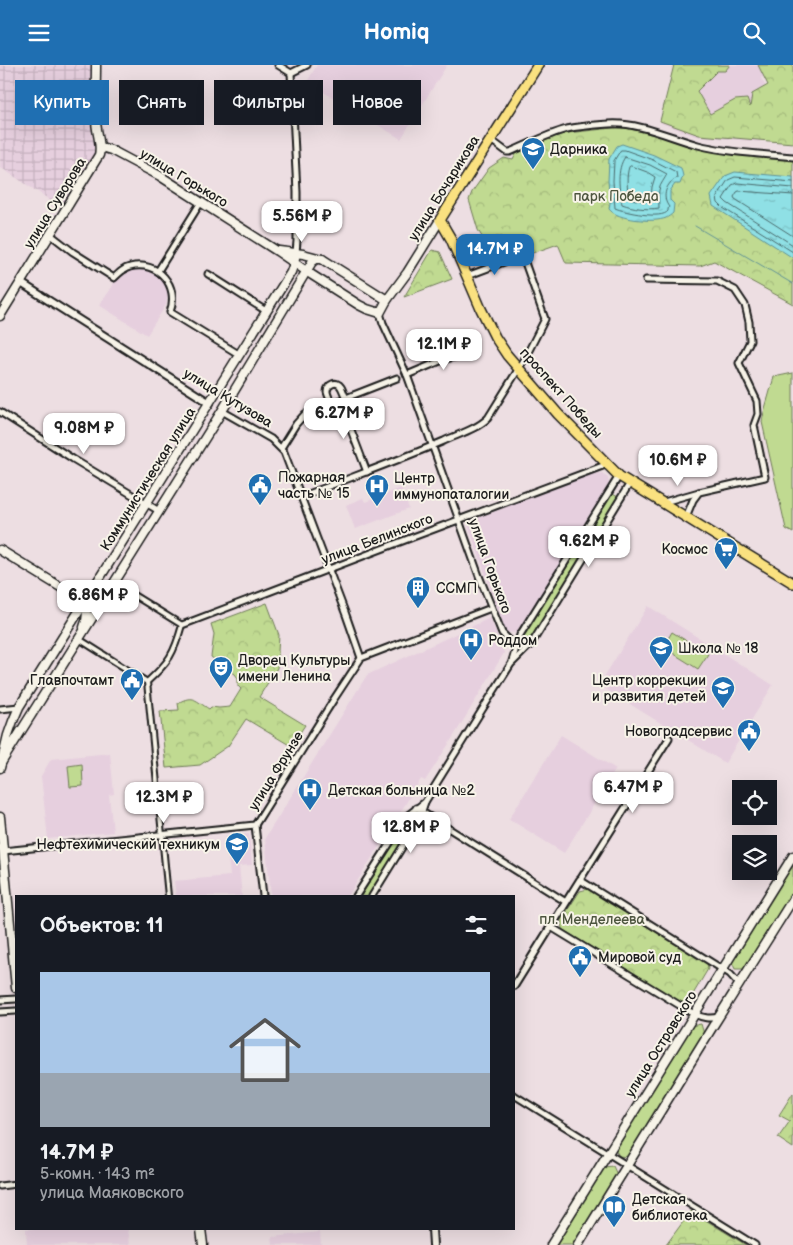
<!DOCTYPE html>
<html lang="ru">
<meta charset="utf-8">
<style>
:root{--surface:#171b24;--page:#20242c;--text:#f1f3f6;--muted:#9ea1a6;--accent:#1f6fb2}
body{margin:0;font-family:"Balsamiq Sans",sans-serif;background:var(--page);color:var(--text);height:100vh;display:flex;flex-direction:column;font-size:19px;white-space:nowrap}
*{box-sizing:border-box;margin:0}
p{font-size:16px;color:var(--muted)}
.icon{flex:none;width:28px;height:28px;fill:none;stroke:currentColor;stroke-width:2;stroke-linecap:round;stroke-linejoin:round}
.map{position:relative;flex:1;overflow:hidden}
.details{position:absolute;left:15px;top:830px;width:500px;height:335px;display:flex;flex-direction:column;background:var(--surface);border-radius:0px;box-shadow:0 5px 20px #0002}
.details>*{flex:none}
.guide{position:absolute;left:15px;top:15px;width:500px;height:45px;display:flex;gap:10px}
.tools{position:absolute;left:732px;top:715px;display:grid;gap:10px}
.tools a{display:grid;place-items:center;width:45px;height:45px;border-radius:0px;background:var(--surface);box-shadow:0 5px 20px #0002;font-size:25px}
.price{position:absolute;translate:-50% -42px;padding:0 11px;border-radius:10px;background:#fff;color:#222;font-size:16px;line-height:32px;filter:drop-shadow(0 1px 2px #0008)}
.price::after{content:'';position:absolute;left:50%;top:30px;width:15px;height:11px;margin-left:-8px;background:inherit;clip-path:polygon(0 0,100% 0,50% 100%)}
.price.selected{background:var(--accent);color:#fff}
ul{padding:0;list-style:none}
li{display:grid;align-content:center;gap:10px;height:265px;padding:0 25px}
li span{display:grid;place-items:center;height:155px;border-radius:0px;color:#555}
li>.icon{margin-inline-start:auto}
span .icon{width:90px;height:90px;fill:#fffc;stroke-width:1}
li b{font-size:21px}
h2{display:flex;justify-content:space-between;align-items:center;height:60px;padding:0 25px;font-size:21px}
.tag{padding:0 18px;border-radius:0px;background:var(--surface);box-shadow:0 5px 20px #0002;font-size:18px;line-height:45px}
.tag.selected{background:var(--accent);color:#fff}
header{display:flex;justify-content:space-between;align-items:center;height:65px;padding:0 25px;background:var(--accent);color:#fff;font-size:22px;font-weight:700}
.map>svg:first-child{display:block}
</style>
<header><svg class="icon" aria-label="menu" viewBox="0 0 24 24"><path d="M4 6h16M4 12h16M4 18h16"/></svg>Homiq<svg class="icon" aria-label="search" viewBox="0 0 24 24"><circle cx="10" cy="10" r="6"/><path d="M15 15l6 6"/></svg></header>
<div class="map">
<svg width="793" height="1180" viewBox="0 0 793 1180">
<defs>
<pattern id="industrial-grid" width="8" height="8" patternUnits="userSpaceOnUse" patternTransform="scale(1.25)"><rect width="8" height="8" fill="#e6cfde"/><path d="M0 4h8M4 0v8" fill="none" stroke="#c5b1be"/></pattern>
<pattern id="forest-crowns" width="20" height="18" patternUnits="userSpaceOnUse" patternTransform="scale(1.25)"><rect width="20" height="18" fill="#c0da91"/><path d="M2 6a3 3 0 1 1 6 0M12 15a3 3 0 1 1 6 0" fill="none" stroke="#a4ba7c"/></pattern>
<pattern id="water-ripples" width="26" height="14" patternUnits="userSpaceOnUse" patternTransform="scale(1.25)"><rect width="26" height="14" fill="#8fe0e5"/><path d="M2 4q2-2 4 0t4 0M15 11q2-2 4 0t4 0" fill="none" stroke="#7bc0c4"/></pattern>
</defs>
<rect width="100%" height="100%" fill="#eddee2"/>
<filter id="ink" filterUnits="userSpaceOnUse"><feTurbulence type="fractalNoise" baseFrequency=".02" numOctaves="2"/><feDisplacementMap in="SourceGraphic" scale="10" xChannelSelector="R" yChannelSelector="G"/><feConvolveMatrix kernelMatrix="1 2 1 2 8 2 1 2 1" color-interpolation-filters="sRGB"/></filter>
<g filter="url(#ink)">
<g fill="#e6cfde">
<polygon points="317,0 447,0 401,74 307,17"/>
<polygon points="675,0 784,0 761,13 767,24 764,26 760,77 695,71 661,58"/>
<polygon points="139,203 151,206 160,212 166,220 168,228 166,240 147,270 99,240 118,212 127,206"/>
<polygon points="602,408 608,413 609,419 516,568 506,567 467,457 592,409"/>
<polygon points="401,423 409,444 355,464 346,440 363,433 365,437"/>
<polygon points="648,541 773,620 725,698 599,620"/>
<polygon points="490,553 504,588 457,666 425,716 421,714 348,831 271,831 265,773 367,610"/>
<polygon points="561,670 616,704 564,788 509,754"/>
<polygon points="110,688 114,729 109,730 113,767 48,774 41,711 51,694"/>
<polygon points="249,769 252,800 239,801 242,831 176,831 174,816 230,811 226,771"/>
<polygon points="26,1164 128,1164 130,1180 27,1180"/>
<polygon points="320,1167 321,1180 273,1180 272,1172"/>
</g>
<polygon fill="url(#industrial-grid)" points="0,0 91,0 91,57 95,88 62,143 0,102"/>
<g fill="#c0da91" stroke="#6e7b56">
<polygon points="793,308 793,468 786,464 762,357 764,347 774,312"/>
<polygon points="611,428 618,432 529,579 522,574"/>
<polygon points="672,567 708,589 698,604 663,582"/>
<polygon points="82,699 83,721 70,722 68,701"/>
<polygon points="409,752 415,756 369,831 361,831"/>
<polygon points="793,797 793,827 745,904 735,904 731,895"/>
<polygon points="701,959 704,969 627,1092 619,1091 615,1084 691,961"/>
<polygon points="613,1101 617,1110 573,1180 554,1180 604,1102"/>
</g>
<g fill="url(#forest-crowns)" stroke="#6e7b56">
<polygon points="674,0 730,0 725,6 717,6 697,26 710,49 735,35 747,34 750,42 752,29 768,20 758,0 793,0 793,78 699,70 660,56"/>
<polygon points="622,62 728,88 793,95 793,239 714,196 700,201 566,198 558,179 524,191 503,183 505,175 501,171 497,171 494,176 491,175 490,178 485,177 478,165 469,135 472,127 489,103 504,93 513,95 516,89 551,73 567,68"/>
<polygon points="432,185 440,187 452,214 404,232"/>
<path d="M267,538l12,32 -2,33 -18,29 46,28 -14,21 -45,-27 -18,27 -28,19 -34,3 -6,-57 19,-1 -1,-7c15,-9 18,-2 31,6l2,-2 8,1 11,-1 11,-18 -3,-3v-8l-3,-4 -24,-17 3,-23 -3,-10z"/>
<polygon points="588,824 707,897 708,904 689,936 682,938 562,864 561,855 580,826"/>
<polygon points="793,1028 793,1083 778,1073 790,1056 779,1050"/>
<polygon points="691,1146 746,1180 666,1180"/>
</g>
<g fill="url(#water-ripples)" stroke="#619295">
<path d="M622,79l32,11 27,13 2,8 -3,8h-5l-5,7v9l4,4 -1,9c-2,2 -5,4 -7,5 -12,5 -49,2 -57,-9l1,-6 -2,-22 1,-22 8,-13z"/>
<polygon points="735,107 793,112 793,193 713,141 711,131 725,111"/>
</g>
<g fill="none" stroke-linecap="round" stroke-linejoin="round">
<g stroke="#4a6a6c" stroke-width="1">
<path d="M621,85h4l28,10 23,12 1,6c-11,5 -16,19 -8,29 -1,1 -1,3 -1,4 -6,9 -44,1 -53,-3l-2,-27 1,-20z"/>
<path d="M625,92l25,8 17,9c-2,5 -7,10 -8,16 -1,6 0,13 0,18 -12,2 -26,0 -37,-4 -3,-14 -6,-35 3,-47z"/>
<path d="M631,101l16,6 8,5 -3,10 -1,12 -1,2 -14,-1 -7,-2c-2,-10 -3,-22 0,-31z"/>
<polyline points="793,117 735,112 728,115 717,132 718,138 723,143 793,187"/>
<polyline points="793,123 737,118 732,120 723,134 727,138 793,180"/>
<polyline points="793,130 739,126 737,127 734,132 735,134 793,171"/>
</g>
<polyline stroke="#619295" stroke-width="1" points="695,161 793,219"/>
<g stroke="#1c1c1c" stroke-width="8">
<g id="pedestrian">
<path d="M79,574l68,43c22,-20 27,-28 35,-57l-68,-42"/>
<polyline points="147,617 168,831"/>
</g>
</g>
<g stroke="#1c1c1c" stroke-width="9">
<g id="minor">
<polyline points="278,0 291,8"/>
<polyline points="291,8 297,127 297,176 296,188"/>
<polyline points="291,8 307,0"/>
<path d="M491,75l16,12h3c19,-8 38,-18 57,-23 13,-3 29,-4 42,-5 30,-2 60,13 89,21 31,8 64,9 95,12"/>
<path d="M51,170l22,17 41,26c5,-5 10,-10 16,-11 28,-7 50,19 40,45l70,43"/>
<polyline points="158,206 201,137"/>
<polyline points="208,209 266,246"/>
<polyline points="646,215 717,216 735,225 745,240 749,257 750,276 739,298 757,336 758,349 754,360 765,412 699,427 693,435 686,452"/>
<polyline points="380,248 383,258 407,310 479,511 502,568 509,575 525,583"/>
<polyline points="407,310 445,294 458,291 463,283"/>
<polyline points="340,336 367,407"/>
<path d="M332,339c-2,-4 -4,-8 -5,-12 0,-8 10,-12 14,-5 2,3 3,8 5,11"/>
<polyline points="222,346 271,374 284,387 346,550 361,593"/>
<polyline points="0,347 73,394 159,446"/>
<polyline points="281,383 296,359 305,349 397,313"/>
<path d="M301,432c48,-19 96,-36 143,-56 15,-7 33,-12 44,-23l36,-58 21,-41 -22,-62 -3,-1 -53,20"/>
<polyline points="664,437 699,427"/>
<polyline points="182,560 413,472 608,399"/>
<polyline points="512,596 520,570 619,411"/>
<polyline points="0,644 19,642"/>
<polyline points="669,673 580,815 722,904 730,909 739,919"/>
<polyline points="416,743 566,837"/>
<polyline points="255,760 334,634 361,593 491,543"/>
<polyline points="255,760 263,831"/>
<polyline points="3,786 255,760"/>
<polyline points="356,831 408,750 425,737"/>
<polyline points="372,831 419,755 425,737 482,645 511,599 532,578 630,418"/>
<path d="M551,862l143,87c9,4 15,5 25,3"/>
<polyline points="0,935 16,934"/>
<polyline points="0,947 16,946"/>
<polyline points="514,1030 755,1180"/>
<polyline points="0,1121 16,1119"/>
</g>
</g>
<g stroke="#1c1c1c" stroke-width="10">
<g id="tertiary">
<polyline points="21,218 210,338"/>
<polyline points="514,921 580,815"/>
<polyline points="432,1164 433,1180"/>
</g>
</g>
<g stroke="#1c1c1c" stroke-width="11">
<g id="secondary">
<polyline points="101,82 111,85 160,111 277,186 312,210 359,240 367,244 380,248 387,235 407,208 440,155"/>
<polyline points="279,186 303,189 322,194 387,235"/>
<path d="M0,251l99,-161c3,-11 -3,-23 -3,-35 -1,-18 0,-37 0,-55"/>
<path d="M0,485l85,52c7,1 13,1 18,-5"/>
<path d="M84,562c4,-9 3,-16 1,-25"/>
<polyline points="1,698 222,346 312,197 316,194 322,194"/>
<polyline points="0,703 8,670 13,656 19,642 291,207 294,198 296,188"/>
<polyline points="0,752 16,923"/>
<polyline points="201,1164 203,1180"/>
<polyline points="551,1180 793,791"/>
<polyline points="578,1180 713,961 793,834"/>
</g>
</g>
<g stroke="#1c1c1c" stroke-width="12">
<polyline id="primary" points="538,0 440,155 451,174 481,244 495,272 507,290 558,349 619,411 793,518"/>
</g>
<use href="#pedestrian" stroke="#f7f3e8" stroke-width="4"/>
<use href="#minor" stroke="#f7f3e8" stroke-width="5"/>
<use href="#tertiary" stroke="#f7f3e8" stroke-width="6"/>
<use href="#secondary" stroke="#f7f3e8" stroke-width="8"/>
<use href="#primary" stroke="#fae180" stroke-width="9"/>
</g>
</g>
<defs>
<g id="school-pin" transform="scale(1.25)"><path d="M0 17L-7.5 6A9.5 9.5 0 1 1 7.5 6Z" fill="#1f6fb2" stroke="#f7f3e8"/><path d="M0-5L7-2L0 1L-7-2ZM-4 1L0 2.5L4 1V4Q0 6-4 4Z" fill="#fff"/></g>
<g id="civic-pin" transform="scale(1.25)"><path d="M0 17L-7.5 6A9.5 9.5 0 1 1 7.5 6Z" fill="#1f6fb2" stroke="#f7f3e8"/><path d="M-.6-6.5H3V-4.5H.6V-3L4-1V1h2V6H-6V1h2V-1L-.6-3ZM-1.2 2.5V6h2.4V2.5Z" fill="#fff"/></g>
<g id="hospital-pin" transform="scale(1.25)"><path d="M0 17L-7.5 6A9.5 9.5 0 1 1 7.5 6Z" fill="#1f6fb2" stroke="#f7f3e8"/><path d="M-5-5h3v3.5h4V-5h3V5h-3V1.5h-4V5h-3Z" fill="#fff"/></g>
<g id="supermarket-pin" transform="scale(1.25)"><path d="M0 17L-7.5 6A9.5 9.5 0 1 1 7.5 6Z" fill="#1f6fb2" stroke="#f7f3e8"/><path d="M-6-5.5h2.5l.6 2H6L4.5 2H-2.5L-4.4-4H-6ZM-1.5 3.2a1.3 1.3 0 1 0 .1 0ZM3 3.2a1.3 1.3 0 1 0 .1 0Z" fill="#fff"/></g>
<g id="building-pin" transform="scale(1.25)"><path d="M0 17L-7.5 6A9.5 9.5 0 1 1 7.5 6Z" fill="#1f6fb2" stroke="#f7f3e8"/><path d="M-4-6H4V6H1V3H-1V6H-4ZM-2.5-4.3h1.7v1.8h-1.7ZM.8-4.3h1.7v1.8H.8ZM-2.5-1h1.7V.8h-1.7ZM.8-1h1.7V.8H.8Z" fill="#fff"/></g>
<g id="theatre-pin" transform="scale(1.25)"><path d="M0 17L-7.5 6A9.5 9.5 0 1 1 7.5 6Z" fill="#1f6fb2" stroke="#f7f3e8"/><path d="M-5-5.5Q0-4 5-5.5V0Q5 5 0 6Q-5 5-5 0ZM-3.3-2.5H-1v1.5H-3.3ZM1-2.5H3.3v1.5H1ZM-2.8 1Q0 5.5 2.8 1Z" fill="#fff"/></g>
<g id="university-pin" transform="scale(1.25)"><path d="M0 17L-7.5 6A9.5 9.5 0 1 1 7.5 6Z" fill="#1f6fb2" stroke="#f7f3e8"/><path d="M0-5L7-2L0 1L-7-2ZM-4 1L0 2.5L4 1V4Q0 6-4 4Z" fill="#fff"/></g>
<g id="library-pin" transform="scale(1.25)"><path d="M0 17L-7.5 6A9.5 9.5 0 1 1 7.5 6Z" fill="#1f6fb2" stroke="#f7f3e8"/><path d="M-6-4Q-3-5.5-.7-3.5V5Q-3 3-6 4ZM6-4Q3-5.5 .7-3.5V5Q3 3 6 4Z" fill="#fff"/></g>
</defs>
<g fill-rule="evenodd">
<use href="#school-pin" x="533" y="84"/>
<use href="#civic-pin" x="260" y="420"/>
<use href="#hospital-pin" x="377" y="421"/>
<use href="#supermarket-pin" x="726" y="484"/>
<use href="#building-pin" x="418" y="523"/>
<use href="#hospital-pin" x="471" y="575"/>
<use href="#school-pin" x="661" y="583"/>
<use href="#theatre-pin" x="221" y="603"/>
<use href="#civic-pin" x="132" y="615"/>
<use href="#school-pin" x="723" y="623"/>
<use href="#civic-pin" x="749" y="666"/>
<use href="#hospital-pin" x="310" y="725"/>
<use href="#university-pin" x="237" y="779"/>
<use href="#civic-pin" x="580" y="892"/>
<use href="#library-pin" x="614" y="1142"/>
</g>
<g text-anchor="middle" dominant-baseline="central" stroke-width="4" stroke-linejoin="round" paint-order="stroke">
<g font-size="14" fill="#1c1c1c" stroke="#f7f3e8" text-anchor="start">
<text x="550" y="84">Дарника</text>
<text x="278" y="412">Пожарная<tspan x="278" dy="16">часть № 15</tspan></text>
<text x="394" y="413">Центр<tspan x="394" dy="16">иммунопаталогии</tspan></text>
<text x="708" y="484" text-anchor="end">Космос</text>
<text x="436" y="523">ССМП</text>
<text x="488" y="575">Роддом</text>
<text x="678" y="583">Школа № 18</text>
<text x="238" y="595">Дворец Культуры<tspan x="238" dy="16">имени Ленина</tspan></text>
<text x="114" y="615" text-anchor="end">Главпочтамт</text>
<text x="706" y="615" text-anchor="end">Центр коррекции<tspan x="706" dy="16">и развития детей</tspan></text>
<text x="732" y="666" text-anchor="end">Новоградсервис</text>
<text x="328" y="725">Детская больница №2</text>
<text x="220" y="779" text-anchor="end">Нефтехимический техникум</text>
<text x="598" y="892">Мировой суд</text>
<text x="632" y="1134">Детская<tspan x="632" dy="16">библиотека</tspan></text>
</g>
<g font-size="14" fill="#1c1c1c" stroke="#f7f3e8">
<text transform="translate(184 113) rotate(31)">улица Горького</text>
<text transform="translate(444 123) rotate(-58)">улица Бочарикова</text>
<text transform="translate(55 138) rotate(-58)">улица Суворова</text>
<text transform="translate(561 328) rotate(48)">проспект Победы</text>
<text transform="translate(228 333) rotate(31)">улица Кутузова</text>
<text transform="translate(148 414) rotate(-58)">Коммунистическая улица</text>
<text transform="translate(377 474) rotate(-21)">улица Белинского</text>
<text transform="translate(490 501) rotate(70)">улица Горького</text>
<text transform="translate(276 706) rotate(-58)">улица Фрунзе</text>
<text transform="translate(661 979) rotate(-58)">улица Островского</text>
</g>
<g font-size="14" fill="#4d553f" stroke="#f7f3e8">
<text x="616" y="131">парк Победa</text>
<text x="592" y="854">пл. Менделеева</text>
</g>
</g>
</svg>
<div class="tools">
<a><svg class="icon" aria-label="locate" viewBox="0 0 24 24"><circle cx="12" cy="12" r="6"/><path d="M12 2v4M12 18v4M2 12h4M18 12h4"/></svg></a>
<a><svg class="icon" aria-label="layers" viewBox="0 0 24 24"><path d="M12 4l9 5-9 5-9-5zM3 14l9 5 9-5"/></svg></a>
</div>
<b class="price" style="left:302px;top:178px">5.56M ₽</b>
<b class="price selected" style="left:495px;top:211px">14.7M ₽</b>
<b class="price" style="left:444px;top:306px">12.1M ₽</b>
<b class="price" style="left:344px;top:375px">6.27M ₽</b>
<b class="price" style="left:84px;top:390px">9.08M ₽</b>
<b class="price" style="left:678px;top:422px">10.6M ₽</b>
<b class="price" style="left:589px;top:503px">9.62M ₽</b>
<b class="price" style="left:98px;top:557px">6.86M ₽</b>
<b class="price" style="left:633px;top:749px">6.47M ₽</b>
<b class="price" style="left:164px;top:759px">12.3M ₽</b>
<b class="price" style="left:411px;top:789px">12.8M ₽</b>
<div class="guide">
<a class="tag selected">Купить</a>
<a class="tag">Снять</a>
<a class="tag">Фильтры</a>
<a class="tag">Новое</a>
</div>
<section class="details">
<h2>Объектов: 11<svg class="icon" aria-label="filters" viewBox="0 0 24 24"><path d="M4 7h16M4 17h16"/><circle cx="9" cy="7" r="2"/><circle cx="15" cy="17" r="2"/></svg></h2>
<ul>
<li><span style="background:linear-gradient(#a9c7e8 65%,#9aa5b1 0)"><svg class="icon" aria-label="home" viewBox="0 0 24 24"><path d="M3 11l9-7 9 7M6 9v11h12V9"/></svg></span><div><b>14.7M ₽</b><p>5-комн. · 143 m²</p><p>улица Маяковского</p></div></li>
</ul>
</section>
</div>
